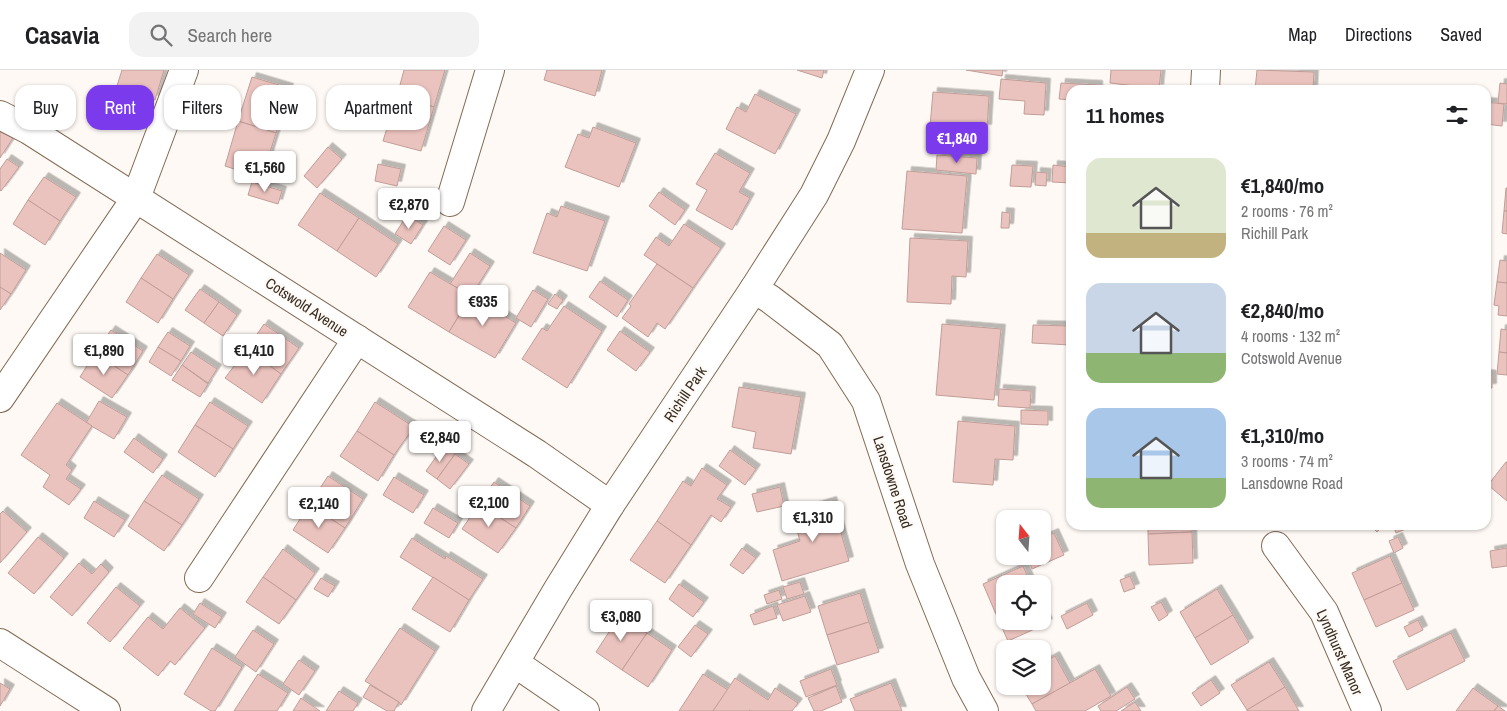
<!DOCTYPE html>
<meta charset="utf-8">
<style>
:root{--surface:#fff;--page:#f2f2f2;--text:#202124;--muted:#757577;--line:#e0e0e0;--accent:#7c3aed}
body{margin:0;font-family:"Archivo Narrow",sans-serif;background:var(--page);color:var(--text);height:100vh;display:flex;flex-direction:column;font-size:19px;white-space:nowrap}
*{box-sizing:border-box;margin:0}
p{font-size:16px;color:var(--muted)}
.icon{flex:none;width:28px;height:28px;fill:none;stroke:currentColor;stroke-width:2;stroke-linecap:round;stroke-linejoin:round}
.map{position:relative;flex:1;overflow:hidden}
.panel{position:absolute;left:1066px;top:15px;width:425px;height:445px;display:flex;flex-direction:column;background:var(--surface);border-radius:15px;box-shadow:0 1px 4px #0004}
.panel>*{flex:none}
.top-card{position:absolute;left:15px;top:15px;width:475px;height:45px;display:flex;gap:10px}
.needle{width:32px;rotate:343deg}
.fabs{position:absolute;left:996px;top:440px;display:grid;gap:10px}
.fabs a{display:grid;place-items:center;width:55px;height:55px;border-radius:10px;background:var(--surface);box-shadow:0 1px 4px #0004;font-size:25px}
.price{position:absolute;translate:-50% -42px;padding:0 11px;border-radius:5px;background:#fff;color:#222;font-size:16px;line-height:32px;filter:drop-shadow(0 1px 2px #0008)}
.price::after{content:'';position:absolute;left:50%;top:30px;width:15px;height:11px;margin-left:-8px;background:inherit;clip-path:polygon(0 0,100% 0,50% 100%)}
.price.on{background:var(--accent);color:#fff}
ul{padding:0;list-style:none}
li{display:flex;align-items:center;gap:15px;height:125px;padding:0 20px}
li span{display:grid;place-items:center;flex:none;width:140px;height:100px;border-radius:15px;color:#555}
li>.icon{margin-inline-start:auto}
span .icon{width:60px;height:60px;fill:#fffc;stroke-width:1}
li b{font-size:21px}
h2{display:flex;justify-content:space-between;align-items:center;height:60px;padding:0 20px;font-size:21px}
.tag{padding:0 18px;border-radius:15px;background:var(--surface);box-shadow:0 1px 4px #0004;font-size:18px;line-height:45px}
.tag.on{background:var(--accent);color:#fff}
header{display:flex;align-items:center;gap:30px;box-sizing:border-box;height:70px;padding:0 25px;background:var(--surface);border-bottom:1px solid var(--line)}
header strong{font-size:24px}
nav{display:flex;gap:28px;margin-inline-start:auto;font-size:18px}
.search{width:350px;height:45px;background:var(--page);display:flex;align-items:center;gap:12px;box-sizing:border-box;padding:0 18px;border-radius:15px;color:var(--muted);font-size:19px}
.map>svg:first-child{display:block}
</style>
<header>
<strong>Casavia</strong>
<div class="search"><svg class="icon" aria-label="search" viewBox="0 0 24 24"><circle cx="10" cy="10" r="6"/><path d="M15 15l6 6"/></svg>Search here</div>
<nav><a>Map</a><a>Directions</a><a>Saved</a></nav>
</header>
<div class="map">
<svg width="1507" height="641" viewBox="0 0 1507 641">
<defs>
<filter id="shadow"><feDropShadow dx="4.5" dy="-4.5" stdDeviation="0" flood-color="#0004"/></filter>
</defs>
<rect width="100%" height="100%" fill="#fef9f4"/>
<g fill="#ebc3be" stroke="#c19d98" filter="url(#shadow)">
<polygon points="122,0 164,0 155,30 116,19"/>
<polygon points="404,0 445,0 434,37 397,26"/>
<polygon points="547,0 602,0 595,26 544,10"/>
<polygon points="797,0 824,0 822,8"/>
<polygon points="966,0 1003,0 1002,6"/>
<polygon points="1111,0 1161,0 1159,19 1110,13"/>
<polygon points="1257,0 1314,2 1313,20 1255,20"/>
<polygon points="252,7 289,18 276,63 238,51"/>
<polygon points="1001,9 1046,13 1044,45 1024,44 1025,31 999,29"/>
<polygon points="1061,13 1098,15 1098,20 1071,20 1071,30 1059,29"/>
<polygon points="1500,13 1507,14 1507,34 1498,33"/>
<polygon points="933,22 989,26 987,59 971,58 969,82 928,79"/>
<polygon points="755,24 796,44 775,84 726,59 737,37 746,42"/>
<polygon points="397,26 434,37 421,81 383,71"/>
<polygon points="1486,32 1504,34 1502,56 1486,54"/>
<polygon points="238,51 276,63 262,108 225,96"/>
<polygon points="593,57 636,73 619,117 565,97 578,64 589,68"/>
<polygon points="0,60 13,68 0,88"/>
<polygon points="328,77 342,89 317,118 304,106"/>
<polygon points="715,83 750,103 739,122 750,128 732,160 696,140 707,120 696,114"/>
<polygon points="937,85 977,88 976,104 936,100"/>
<polygon points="7,89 19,97 1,121 0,120 0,99"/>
<polygon points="378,94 401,99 397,116 375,111"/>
<polygon points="1012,95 1033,96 1031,117 1010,116"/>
<polygon points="1053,95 1071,97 1071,113 1052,112"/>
<polygon points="907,101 967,106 962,163 902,159"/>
<polygon points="1036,102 1047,103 1046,116 1035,115"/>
<polygon points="44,107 76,127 60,151 28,130"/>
<polygon points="252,112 282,121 278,134 248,125"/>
<polygon points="1506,118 1507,118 1507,141 1504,141"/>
<polygon points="659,122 685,140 675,155 649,136"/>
<polygon points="320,123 359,148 337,181 298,155"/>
<polygon points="28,130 60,151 45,175 13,154"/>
<polygon points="561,136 605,151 587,201 533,183 547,143 557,147"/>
<polygon points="1504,141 1507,141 1507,164 1502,163"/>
<polygon points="1002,142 1010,143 1009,158 1001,158"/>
<polygon points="407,145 423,155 411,174 395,164"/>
<polygon points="359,148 398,174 376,207 337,181"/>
<polygon points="684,154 721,178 693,218 644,185 656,167 669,176"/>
<polygon points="444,156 466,170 450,195 428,181"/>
<polygon points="910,168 968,171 966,207 952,206 951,234 907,232"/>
<polygon points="0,183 26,200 11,224 0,217"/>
<polygon points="470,183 490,196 471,226 450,214"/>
<polygon points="157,184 189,205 173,229 141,208"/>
<polygon points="1500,190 1507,191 1507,213 1497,212"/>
<polygon points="657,194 693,218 665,259 657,253 648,267 622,248 631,236 629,234"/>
<polygon points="430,202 471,226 449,262 408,237"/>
<polygon points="141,208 173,229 158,253 126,232"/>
<polygon points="600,211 628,230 617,247 589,227"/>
<polygon points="1497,212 1507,213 1507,246 1498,245 1499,236 1494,235"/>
<polygon points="0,217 11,224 0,240"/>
<polygon points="200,219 219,232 204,253 185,240"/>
<polygon points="533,220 548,229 531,257 516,248"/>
<polygon points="555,224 563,230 557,239 548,234"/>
<polygon points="471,226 516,253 495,288 449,262"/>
<polygon points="219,232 237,245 223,266 204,253"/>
<polygon points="564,236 602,261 567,318 522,289 542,258 547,261"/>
<polygon points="264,254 299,278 281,304 247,279"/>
<polygon points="942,254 1001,259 994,330 936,325"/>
<polygon points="1033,255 1071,256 1071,275 1032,273"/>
<polygon points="1501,259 1507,260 1507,283 1499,282"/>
<polygon points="111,260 143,281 128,305 95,283"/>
<polygon points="620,261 650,282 636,301 607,280"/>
<polygon points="168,262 190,276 181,291 158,277"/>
<polygon points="158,277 181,291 171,306 149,292"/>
<polygon points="247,279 281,304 262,333 225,308"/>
<polygon points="191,282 217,299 208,313 182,295"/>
<polygon points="1499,282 1507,283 1507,305 1497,304"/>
<polygon points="95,283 128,305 112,328 80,307"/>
<polygon points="182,295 208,314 200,327 172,310"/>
<polygon points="1486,304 1492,305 1492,318 1486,318"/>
<polygon points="739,317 801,327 791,384 753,378 756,362 732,357"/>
<polygon points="999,319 1031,321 1030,338 998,336"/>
<polygon points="99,331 127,347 114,369 86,353"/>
<polygon points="210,332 248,356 233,379 195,355"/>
<polygon points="375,332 414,357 394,385 357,361"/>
<polygon points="57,333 92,356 66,395 72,400 66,409 81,419 69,435 43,417 50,405 21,385"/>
<polygon points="1021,340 1048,341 1048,355 1021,354"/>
<polygon points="958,351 1015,356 1013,390 995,389 993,415 953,412"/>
<polygon points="195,355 233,379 215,407 178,382"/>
<polygon points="357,361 394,385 378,411 340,386"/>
<polygon points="134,368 163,389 153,403 124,382"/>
<polygon points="443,377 455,384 437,409 426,401"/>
<polygon points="730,380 756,399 745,415 719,396"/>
<polygon points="455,384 469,394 450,419 437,409"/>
<polygon points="1506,392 1507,392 1507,431 1488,415"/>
<polygon points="702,398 727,415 717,429 731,437 721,452 711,445 691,475 657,451 683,411 691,416"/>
<polygon points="162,405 199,429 182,455 144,431"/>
<polygon points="328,406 363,429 345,458 309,435"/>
<polygon points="394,407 424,425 413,443 383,425"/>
<polygon points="494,412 530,436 516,458 479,434"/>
<polygon points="780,417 784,436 757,442 752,424"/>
<polygon points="94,431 125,450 114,467 84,448"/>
<polygon points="144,431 182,455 164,481 128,456"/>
<polygon points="832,431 849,491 782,511 773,480 800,471 792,443"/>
<polygon points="479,434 516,458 498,483 462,459"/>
<polygon points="309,435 345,458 328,483 293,460"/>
<polygon points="433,438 458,453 449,468 424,453"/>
<polygon points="3,441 27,462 0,493 0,444"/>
<polygon points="657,451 691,475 665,513 630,490"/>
<polygon points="1148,455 1192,455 1192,462 1148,464"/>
<polygon points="1370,455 1384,455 1377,462"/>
<polygon points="1393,455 1406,455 1408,458 1396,463"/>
<polygon points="1192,462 1193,493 1149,495 1148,464"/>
<polygon points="1054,463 1064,485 1032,499 1027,486 1042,486 1042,468"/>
<polygon points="38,467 64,488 34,524 8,503"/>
<polygon points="1398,467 1403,478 1394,483 1389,471"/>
<polygon points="412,468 445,489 446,486 483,509 469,530 400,487"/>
<polygon points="742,478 756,488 743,504 730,495"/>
<polygon points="1507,478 1507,496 1492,498 1490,481"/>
<polygon points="283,479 315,503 296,530 263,507"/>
<polygon points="1390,486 1402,513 1364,530 1352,503"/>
<polygon points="79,493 92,504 101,494 109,502 72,546 50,527"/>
<polygon points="1023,496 1031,514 1005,514 1005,537 995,542 983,514"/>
<polygon points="1130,506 1135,518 1124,522 1120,510"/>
<polygon points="263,507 296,530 279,554 246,532"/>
<polygon points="433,507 469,530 450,562 412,539"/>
<polygon points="321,508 335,516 328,527 314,519"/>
<polygon points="800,512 804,524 787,529 783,517"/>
<polygon points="1402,513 1414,540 1376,557 1364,530"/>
<polygon points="679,514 704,532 693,547 669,529"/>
<polygon points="116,517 140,536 110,572 87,553"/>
<polygon points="1217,519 1233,545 1195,568 1180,542"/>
<polygon points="779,520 782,529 767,534 764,525"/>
<polygon points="860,523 869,552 827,565 818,536"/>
<polygon points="805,526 811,542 783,551 777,535"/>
<polygon points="1161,532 1168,545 1159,551 1151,537"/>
<polygon points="200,533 222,547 215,558 193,544"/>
<polygon points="1087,533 1093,545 1067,559 1061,546"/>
<polygon points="773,536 777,548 754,555 750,545"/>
<polygon points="1005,537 1005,551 1042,551 1042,541 1048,553 1008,571 995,542"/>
<polygon points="180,538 205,558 175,595 170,591 158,606 123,578 148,547 163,559"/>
<polygon points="620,545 647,563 622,600 596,582"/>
<polygon points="1233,545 1249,572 1211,595 1195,568"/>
<polygon points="1418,550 1423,560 1409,567 1404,557"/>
<polygon points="869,552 879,582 837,595 827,565"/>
<polygon points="695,555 708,564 691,587 678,577"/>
<polygon points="400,558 435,581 401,635 399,632 365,611"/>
<polygon points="253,560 274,574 256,602 235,587"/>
<polygon points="647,563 672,580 648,617 622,600"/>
<polygon points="1451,563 1465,591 1407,620 1393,591"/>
<polygon points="212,578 242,597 215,641 211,641 184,624"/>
<polygon points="1055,586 1070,613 1032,634 1021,616 1042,616 1042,593"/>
<polygon points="299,590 315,601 299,625 283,614"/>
<polygon points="1269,592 1285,617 1247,640 1231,615"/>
<polygon points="831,599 837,615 806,627 800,611"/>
<polygon points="1095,599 1111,626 1085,641 1036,641 1032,634"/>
<polygon points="258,604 288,623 277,641 234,641"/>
<polygon points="703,604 728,620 713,641 679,641"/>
<polygon points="735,608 768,630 775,618 798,633 792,641 752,641 750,640 749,641 713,641"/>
<polygon points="1211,610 1220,623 1201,636 1192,623"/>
<polygon points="0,613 10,619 0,636"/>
<polygon points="891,613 902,641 855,641 850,629"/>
<polygon points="370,615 399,632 394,641 387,641 363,627"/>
<polygon points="836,616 842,632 821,641 814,641 808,628"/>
<polygon points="1127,617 1135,629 1116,641 1101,641 1098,636"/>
<polygon points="1285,617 1299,641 1247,641 1247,640"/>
<polygon points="1473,618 1498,636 1494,641 1456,641"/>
<polygon points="339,621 358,633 353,641 326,641"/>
<polygon points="301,628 320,641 293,641"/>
<polygon points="1135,632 1141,641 1121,641"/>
<polygon points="1498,636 1505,641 1494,641"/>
</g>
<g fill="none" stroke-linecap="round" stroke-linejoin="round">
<g stroke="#836b55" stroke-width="30">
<g id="minor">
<polyline points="1205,20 1206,0"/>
<polyline points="0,45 29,60 537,384 610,435"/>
<polyline points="450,132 490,0"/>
<polyline points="754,219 770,229 830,275 866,331 920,494 966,608 984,641"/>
<polyline points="0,328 136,128 184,0"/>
<polyline points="1276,476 1324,542 1367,641"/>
<polyline points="199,508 357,269"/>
<polyline points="0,573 106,641"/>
<polyline points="515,593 585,641"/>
<polyline points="486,641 558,519 610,435 754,219 814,125 841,71 870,0"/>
</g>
</g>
<use href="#minor" stroke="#fff" stroke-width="28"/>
</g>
<g text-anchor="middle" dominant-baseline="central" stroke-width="4" stroke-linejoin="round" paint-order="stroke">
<g font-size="15" fill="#362c22" stroke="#fef9f4">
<text transform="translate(307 237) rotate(33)">Cotswold Avenue</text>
<text transform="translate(685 324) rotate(-56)">Richill Park</text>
<text transform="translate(893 412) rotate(72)">Lansdowne Road</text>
<text transform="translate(1340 582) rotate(66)">Lyndhurst Manor</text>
</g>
</g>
</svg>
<div class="fabs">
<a><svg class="needle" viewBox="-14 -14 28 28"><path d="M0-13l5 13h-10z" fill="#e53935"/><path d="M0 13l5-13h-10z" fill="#757577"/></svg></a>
<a><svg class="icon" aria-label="locate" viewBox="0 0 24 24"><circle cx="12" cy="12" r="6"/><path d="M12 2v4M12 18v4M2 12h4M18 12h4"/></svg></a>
<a><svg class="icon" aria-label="layers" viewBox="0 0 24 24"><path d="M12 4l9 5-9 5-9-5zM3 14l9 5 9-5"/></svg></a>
</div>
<b class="price on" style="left:957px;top:94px">€1,840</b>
<b class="price" style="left:265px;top:123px">€1,560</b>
<b class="price" style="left:409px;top:160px">€2,870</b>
<b class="price" style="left:483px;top:257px">€935</b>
<b class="price" style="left:104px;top:306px">€1,890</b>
<b class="price" style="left:254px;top:306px">€1,410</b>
<b class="price" style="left:440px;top:393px">€2,840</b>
<b class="price" style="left:489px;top:458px">€2,100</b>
<b class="price" style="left:319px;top:459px">€2,140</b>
<b class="price" style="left:813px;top:473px">€1,310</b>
<b class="price" style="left:621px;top:572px">€3,080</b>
<div class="top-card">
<a class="tag">Buy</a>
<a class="tag on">Rent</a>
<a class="tag">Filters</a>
<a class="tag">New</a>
<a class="tag">Apartment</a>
</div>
<section class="panel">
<h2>11 homes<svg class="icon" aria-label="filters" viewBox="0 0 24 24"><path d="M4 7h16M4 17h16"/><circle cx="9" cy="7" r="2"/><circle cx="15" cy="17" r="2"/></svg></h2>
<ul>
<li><span style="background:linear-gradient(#dfe7d0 75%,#c2b280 0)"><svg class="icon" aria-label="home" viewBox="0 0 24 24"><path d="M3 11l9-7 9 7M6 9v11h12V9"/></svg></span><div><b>€1,840/mo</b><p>2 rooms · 76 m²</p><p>Richill Park</p></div></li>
<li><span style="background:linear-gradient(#c9d6e8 70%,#8fb573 0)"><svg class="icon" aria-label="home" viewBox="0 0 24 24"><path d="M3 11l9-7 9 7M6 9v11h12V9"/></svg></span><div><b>€2,840/mo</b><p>4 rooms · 132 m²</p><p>Cotswold Avenue</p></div></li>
<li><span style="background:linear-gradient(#a9c7e8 70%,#8fb573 0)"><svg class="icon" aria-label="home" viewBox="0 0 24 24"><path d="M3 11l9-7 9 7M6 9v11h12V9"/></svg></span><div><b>€1,310/mo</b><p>3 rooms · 74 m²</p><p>Lansdowne Road</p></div></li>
</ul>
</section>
</div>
